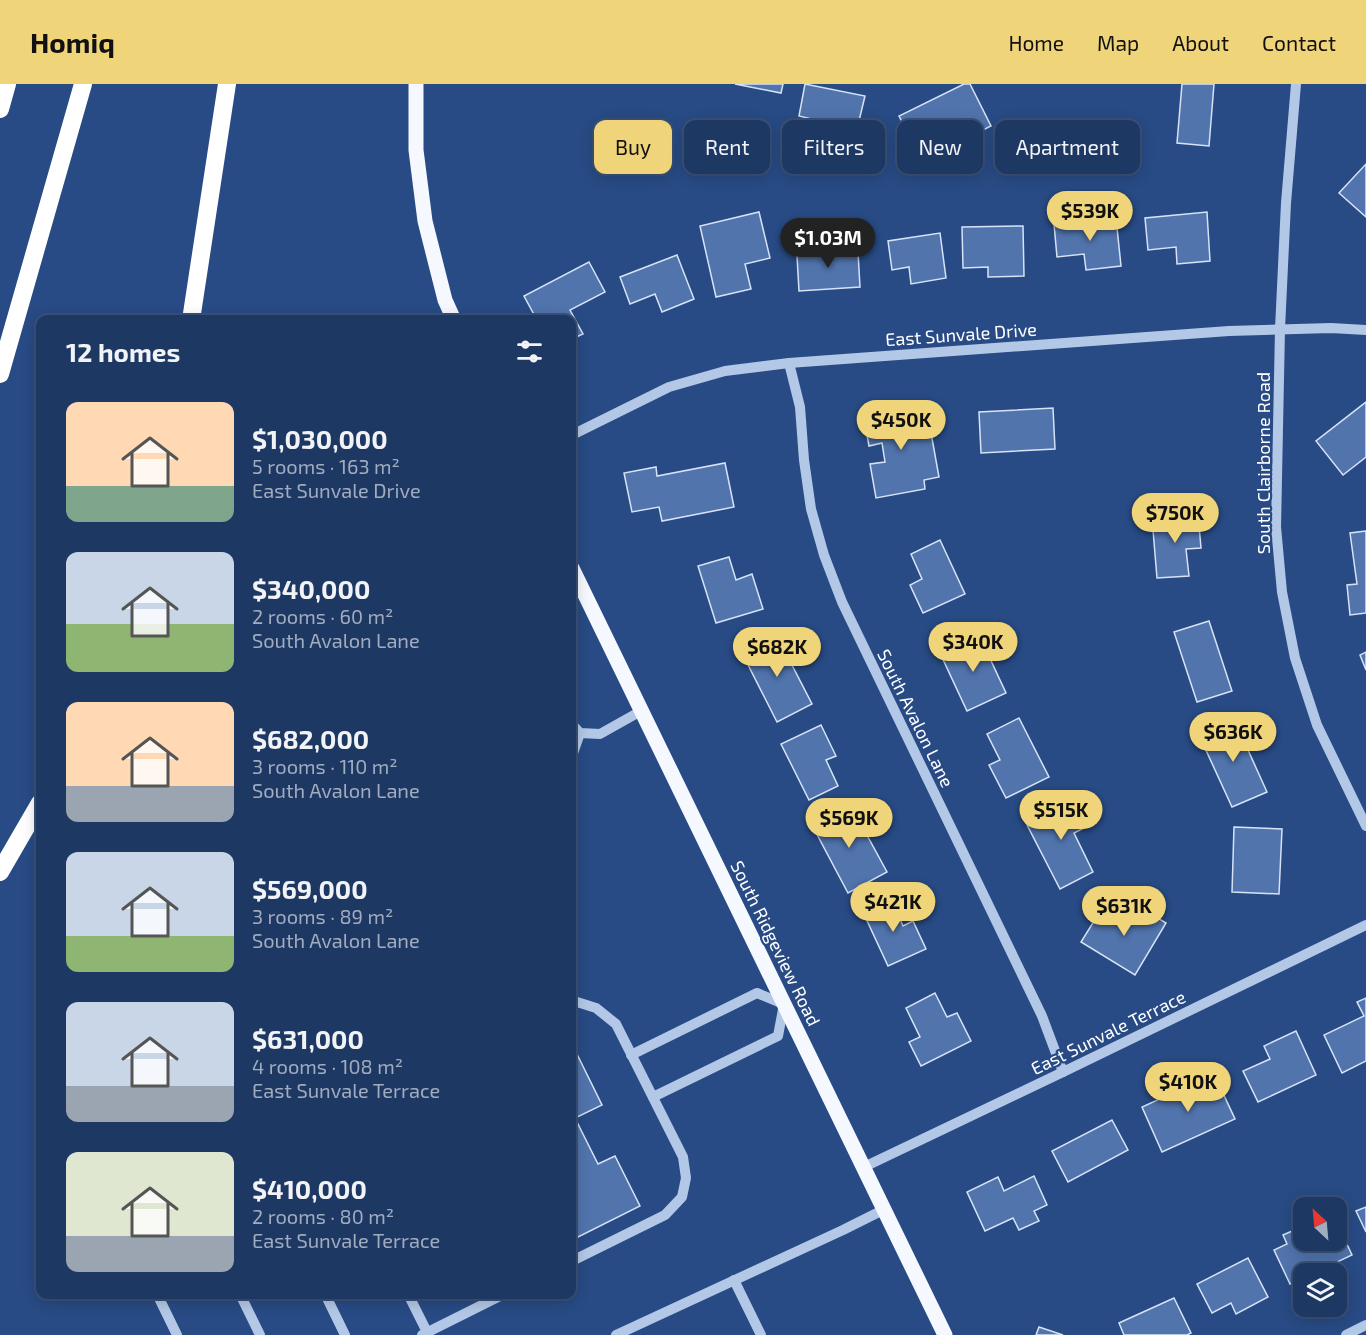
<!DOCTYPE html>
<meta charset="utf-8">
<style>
:root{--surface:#1e3864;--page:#263f6a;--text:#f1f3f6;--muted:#a1acbf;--line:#3c5278;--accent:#efd479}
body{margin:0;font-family:"Exo 2",sans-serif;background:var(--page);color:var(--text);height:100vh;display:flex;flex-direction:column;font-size:22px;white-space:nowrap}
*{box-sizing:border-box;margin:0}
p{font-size:20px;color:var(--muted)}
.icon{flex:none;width:33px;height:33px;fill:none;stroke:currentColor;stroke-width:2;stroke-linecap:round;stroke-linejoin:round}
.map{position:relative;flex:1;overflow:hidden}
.side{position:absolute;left:36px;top:231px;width:540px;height:984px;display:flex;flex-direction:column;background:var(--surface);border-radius:12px;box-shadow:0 3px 15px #0003,0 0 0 2px var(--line)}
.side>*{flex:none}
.banner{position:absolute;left:594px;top:36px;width:570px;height:54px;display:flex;gap:12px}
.needle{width:39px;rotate:334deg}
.tools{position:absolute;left:1293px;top:1113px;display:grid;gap:12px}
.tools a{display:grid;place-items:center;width:54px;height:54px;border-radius:12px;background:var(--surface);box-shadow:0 3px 15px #0003,0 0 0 2px var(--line);font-size:30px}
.price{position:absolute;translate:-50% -51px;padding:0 14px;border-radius:21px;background:var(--accent);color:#111;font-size:20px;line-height:39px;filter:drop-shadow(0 2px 3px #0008)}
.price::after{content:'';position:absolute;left:50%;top:36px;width:18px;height:14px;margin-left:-9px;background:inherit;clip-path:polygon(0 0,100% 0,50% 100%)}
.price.current{background:#222;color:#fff}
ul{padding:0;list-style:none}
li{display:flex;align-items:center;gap:18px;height:150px;padding:0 30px}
li span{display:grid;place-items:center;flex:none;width:168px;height:120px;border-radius:12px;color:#555}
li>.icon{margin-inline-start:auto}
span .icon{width:72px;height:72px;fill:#fffc;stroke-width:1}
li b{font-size:26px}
h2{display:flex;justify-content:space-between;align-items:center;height:72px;padding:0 30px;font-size:26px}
.pill{padding:0 21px;border-radius:12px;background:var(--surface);box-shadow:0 3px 15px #0003,0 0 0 2px var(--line);font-size:21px;line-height:54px}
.pill.current{background:var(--accent);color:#111}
header{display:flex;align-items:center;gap:36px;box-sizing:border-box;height:84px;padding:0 30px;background:var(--accent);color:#111}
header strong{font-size:28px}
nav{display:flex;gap:33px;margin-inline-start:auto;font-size:21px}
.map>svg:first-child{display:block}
</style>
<header>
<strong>Homiq</strong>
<nav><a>Home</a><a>Map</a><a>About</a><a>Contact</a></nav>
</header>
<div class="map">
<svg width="1366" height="1251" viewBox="0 0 1366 1251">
<rect width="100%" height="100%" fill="#284b85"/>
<g fill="#5174ad" stroke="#d6e3f6" stroke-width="1.5">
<polygon points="735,0 783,0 781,9"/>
<polygon points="805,0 865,12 857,45 842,42 840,51 818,47 820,37 799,32"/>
<polygon points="964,0 970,0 991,42 973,51 967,39 916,65 899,32"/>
<polygon points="1182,0 1214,0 1209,62 1177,59"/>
<polygon points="1366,80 1366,133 1339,109"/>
<polygon points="759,128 770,174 745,180 751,205 716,213 700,142"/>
<polygon points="1207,128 1210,177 1177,180 1176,163 1148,166 1145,134"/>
<polygon points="1116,134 1121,182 1086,186 1084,170 1057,173 1054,140"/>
<polygon points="1023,142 1024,192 988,193 988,183 963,184 962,143"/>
<polygon points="940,149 946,194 911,200 909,183 892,186 888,157"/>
<polygon points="834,157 835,170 858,168 860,203 799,207 797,172 815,171 814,159"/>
<polygon points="677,171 694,215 662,228 655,210 630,220 620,193"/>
<polygon points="589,178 605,208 570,226 583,250 572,255 572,236 537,236 524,212"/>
<polygon points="1366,318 1366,373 1343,391 1316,357"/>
<polygon points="914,321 916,334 928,332 939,393 924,396 925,405 876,414 870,380 885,378 882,359 869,362 863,330"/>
<polygon points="1053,324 1055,365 981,369 979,328"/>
<polygon points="725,379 734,423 662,437 659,423 632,428 624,389 656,383 657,392"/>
<polygon points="1198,430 1201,464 1186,465 1189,492 1157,494 1152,434"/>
<polygon points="1366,447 1366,529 1350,531 1347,501 1357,500 1350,449"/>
<polygon points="940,456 965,510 923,529 910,501 922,495 911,470"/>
<polygon points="729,473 736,496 752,490 763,525 716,539 698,482"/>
<polygon points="1209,537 1232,607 1197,618 1174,548"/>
<polygon points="776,550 812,620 777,638 742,569"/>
<polygon points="979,551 1006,609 967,627 940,569"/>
<polygon points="1366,568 1366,586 1360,571"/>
<polygon points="1019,634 1049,693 1006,714 989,681 1000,676 987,650"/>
<polygon points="1234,635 1267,708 1232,723 1199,651"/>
<polygon points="821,641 836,672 826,676 838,702 809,716 781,660"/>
<polygon points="1072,712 1088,742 1074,749 1093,788 1060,805 1025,737"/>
<polygon points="850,720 887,788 848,809 812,741"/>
<polygon points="1234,743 1282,745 1279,810 1232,808"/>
<polygon points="891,815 903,842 913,837 926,865 888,882 863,828"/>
<polygon points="1104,821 1134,839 1143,825 1166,839 1135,891 1081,858"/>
<polygon points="935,909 947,933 957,929 971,957 921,982 909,958 920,953 906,924"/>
<polygon points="1366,914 1366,977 1342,989 1324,951 1364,932 1357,918"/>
<polygon points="1296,947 1316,991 1258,1018 1243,987 1270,975 1264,962"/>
<polygon points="574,964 602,1021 575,1034 598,1080 615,1072 640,1122 572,1156 572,965"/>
<polygon points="1214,990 1235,1035 1162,1068 1142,1023"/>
<polygon points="1112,1036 1128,1066 1068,1098 1052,1067"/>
<polygon points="1034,1092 1047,1121 1034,1127 1039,1137 1019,1146 1013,1134 985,1147 967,1108 998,1093 1004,1107"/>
<polygon points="1366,1123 1366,1148 1356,1127"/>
<polygon points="1337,1139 1352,1171 1312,1190 1304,1190 1304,1193 1290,1200 1274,1166 1287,1160 1283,1151 1304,1142 1304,1156 1336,1156"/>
<polygon points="1248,1174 1268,1213 1236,1230 1231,1219 1212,1229 1197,1200"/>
<polygon points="1174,1214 1191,1249 1187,1251 1124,1251 1119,1239"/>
<polygon points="1039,1243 1063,1251 1036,1251"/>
</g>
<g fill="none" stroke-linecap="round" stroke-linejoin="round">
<g stroke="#b3c8e7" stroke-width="10">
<polyline points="1296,0 1286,119 1280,245 1276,443 1282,508 1295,574 1317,641 1366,742"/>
<polyline points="789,279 800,323 804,376 811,425 824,471 842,518 1042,932 1063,988"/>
<polyline points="572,351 669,303 725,287 789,279 1229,247 1331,244 1366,246"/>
<polyline points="572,640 580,649 600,650 641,627"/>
<polyline points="572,672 580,649"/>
<polyline points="572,919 577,918 596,924 616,940 683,1073 686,1094 682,1113 665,1131 572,1177"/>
<polyline points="631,971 757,909 784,920 778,952 653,1013"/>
<polyline points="864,1083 1063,988 1366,841"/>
<polyline points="734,1196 761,1251"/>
<polyline points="157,1210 177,1251"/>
<polyline points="240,1210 260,1251"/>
<polyline points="325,1210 345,1251"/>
<polyline points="408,1210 427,1248"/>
<polyline points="422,1251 504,1210"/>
<polyline points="616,1251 843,1146 885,1125"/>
<polyline points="1346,1251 1366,1241"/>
</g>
<g stroke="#f5f8fe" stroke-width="15">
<polyline points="416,0 416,66 425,137 445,216 454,236"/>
<polyline points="572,484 945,1251"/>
</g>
<g stroke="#fff" stroke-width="18">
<polyline points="0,25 7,0"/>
<polyline points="191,236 227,0"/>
<polyline points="0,290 83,0"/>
<polyline points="0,788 40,719"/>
</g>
</g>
<g text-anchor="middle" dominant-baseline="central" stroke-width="4.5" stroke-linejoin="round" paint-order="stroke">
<g font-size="18" fill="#fff" stroke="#284b85">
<text transform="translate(961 250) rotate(-4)">East Sunvale Drive</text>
<text transform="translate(1263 379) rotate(-90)">South Clairborne Road</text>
<text transform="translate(916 634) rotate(64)">South Avalon Lane</text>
<text transform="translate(776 859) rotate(64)">South Ridgeview Road</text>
<text transform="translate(1108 948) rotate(-26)">East Sunvale Terrace</text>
</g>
</g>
</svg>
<div class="tools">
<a><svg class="needle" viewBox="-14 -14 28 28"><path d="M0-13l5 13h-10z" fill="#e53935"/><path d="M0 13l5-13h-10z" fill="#a1acbf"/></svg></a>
<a><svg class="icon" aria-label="layers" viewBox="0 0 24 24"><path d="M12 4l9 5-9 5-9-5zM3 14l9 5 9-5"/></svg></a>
</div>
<b class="price" style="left:1090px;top:158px">$539K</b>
<b class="price current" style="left:828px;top:185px">$1.03M</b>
<b class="price" style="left:901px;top:367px">$450K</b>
<b class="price" style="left:1175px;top:460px">$750K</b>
<b class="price" style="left:973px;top:589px">$340K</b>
<b class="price" style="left:777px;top:594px">$682K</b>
<b class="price" style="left:1233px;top:679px">$636K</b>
<b class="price" style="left:1061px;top:757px">$515K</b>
<b class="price" style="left:849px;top:765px">$569K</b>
<b class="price" style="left:893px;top:849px">$421K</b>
<b class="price" style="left:1124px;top:853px">$631K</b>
<b class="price" style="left:1188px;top:1029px">$410K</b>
<div class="banner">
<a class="pill current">Buy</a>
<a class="pill">Rent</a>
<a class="pill">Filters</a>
<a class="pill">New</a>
<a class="pill">Apartment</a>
</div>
<section class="side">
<h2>12 homes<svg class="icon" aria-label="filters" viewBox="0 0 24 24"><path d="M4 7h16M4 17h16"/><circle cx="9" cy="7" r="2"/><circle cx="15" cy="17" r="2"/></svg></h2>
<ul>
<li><span style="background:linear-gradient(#ffd9b3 70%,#7fa58c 0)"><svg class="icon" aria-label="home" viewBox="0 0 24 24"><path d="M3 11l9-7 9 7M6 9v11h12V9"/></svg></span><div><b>$1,030,000</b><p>5 rooms · 163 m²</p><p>East Sunvale Drive</p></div></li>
<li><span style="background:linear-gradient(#c9d6e8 60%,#8fb573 0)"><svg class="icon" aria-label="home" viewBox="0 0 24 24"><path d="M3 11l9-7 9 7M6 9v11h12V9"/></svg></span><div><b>$340,000</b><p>2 rooms · 60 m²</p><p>South Avalon Lane</p></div></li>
<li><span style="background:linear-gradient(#ffd9b3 70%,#9aa5b1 0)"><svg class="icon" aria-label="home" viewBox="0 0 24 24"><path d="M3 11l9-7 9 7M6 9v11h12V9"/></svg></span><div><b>$682,000</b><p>3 rooms · 110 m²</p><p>South Avalon Lane</p></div></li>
<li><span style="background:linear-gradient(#c9d6e8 70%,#8fb573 0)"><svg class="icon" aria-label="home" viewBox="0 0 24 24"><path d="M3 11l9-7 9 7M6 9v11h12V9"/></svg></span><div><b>$569,000</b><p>3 rooms · 89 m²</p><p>South Avalon Lane</p></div></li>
<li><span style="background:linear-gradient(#c9d6e8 70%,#9aa5b1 0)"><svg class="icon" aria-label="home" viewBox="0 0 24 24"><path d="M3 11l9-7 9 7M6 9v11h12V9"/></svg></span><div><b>$631,000</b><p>4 rooms · 108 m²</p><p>East Sunvale Terrace</p></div></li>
<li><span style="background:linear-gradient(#dfe7d0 70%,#9aa5b1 0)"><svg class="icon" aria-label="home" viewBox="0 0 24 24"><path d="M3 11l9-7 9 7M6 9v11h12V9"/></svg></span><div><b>$410,000</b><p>2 rooms · 80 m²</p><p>East Sunvale Terrace</p></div></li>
</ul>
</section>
</div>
